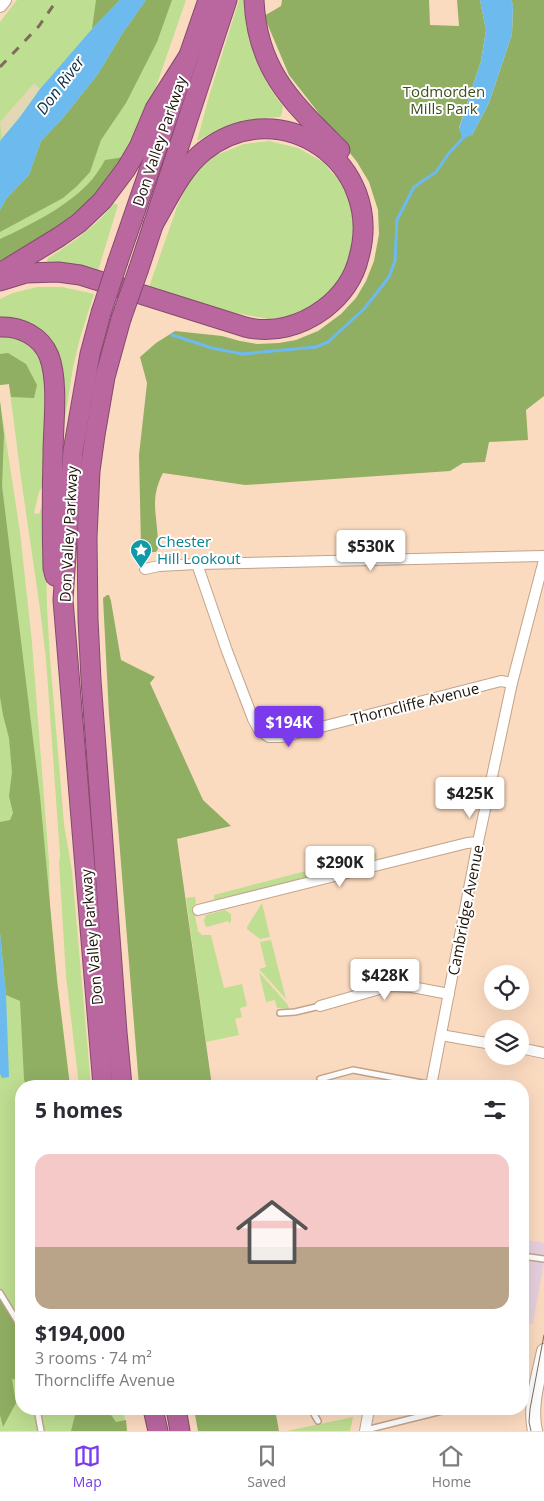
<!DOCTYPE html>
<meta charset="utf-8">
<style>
:root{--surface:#fff;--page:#f2f2f3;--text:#2b2b33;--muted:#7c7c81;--line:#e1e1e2;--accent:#7c3aed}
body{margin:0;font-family:"Open Sans",sans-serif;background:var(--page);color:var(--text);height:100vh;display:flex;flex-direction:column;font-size:19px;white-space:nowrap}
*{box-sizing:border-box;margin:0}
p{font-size:16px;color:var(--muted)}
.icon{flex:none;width:28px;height:28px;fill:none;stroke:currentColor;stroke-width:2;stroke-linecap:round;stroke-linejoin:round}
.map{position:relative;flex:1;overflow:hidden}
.details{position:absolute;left:15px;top:1080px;width:514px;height:335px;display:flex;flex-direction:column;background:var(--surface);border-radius:20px;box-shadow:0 5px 20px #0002}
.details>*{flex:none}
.controls{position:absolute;left:484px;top:965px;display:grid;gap:10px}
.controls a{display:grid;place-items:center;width:45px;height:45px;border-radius:50%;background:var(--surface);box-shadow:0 5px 20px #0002;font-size:25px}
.price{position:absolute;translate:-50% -42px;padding:0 11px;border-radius:5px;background:#fff;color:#222;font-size:16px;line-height:32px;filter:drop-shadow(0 1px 2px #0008)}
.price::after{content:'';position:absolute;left:50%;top:30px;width:15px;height:11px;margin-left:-8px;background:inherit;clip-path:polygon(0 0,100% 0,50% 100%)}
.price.selected{background:var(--accent);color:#fff}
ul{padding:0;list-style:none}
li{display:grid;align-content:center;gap:10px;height:265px;padding:0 20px}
li span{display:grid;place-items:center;height:155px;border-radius:15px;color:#555}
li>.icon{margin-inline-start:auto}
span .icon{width:90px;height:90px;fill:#fffc;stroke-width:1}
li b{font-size:21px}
h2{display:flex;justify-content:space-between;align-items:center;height:60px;padding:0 20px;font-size:21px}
.tabs{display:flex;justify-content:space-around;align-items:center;height:70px;border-top:1px solid var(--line);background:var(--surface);font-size:14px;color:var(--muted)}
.tabs a{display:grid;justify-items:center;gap:2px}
.tabs .selected{color:var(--accent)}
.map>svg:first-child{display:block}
</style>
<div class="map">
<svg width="544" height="1431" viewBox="0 0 544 1431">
<rect width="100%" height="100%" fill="#fbdbc0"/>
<polygon fill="#e7d0dd" points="522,1239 544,1243 544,1262 533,1324 523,1322"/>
<g fill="#bede91">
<polygon points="17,0 186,0 149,107 124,157 0,265 0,22"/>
<path d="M239,0h7c0,37 12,77 37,106l-1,7 -2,4c-33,1 -54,8 -83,24l13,-48z"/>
<polygon points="269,141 298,148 323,162 340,182 352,207 356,235 349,265 329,296 297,315 269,319 219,310 148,290 177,207 193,173 214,156 244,144"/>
<path d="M114,203l4,2 -21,69 -49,-11 -1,-2 1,-3c24,-15 49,-32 66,-55z"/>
<polygon points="37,287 62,287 94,294 80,338 73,367 63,433 49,339 41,330 33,325 0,318 0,299 13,293"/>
<path d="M0,335c14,2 28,5 37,18 14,21 8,52 8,75 -1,20 -1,39 -2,58l-4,6 -5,21 5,1 6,-16 2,110 3,50 14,166 8,47 19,215h-12l-13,-110 -7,-113 1,-8 -14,-196 -6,-50 -19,-131 -12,-94 -9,1z"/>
<polygon points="0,401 20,532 32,643 49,862 50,909 57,981 70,1086 21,1086 21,1409 123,1409 127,1431 0,1431"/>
<polygon points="376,853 377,858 315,874 314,869"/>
<polygon points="306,871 307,877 214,900 214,895"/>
<polygon points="195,897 196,904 193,906 198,931 202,935 211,935 224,988 242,984 247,1006 240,1008 242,1017 235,1019 239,1035 206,1042 186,898"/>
<polygon points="262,903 270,937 260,939 247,929 247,927"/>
<polygon points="225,910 231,914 231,922 229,923 228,921 207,927 205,925 204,920 206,915"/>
<polygon points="271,940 286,999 259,969 266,967 260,942"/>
<polygon points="259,972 288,1005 289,1009 277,1008 275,1000 266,1002"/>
<polygon points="353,1417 350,1431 287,1431"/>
</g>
<g fill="#90af63">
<polygon points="96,0 120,0 92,29"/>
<polygon points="146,0 172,0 157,42 126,103 101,140 90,172 77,186 63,198 0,232 0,210 6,199 29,175 41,141 63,118 98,74 122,34"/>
<path d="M282,0h147l1,25 29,1 -2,-26h23l6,30 -5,31 -22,67 13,7 17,-32 23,-69 1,-29 -2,-5h33v396l-18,14 2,30 -39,2 -4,20 -22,1 -13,8 -205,14 -82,-12c-15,28 -4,46 -5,76l-2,3h-10l-5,-6 -2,-91 8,-72 -7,-26 16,-14 19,-12 47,5 18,5 17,3 22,-1 17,-3 22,-9 23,-17 15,-16 10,-17 8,-20 5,-27 -1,-24 -9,-28 -12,-20 -68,-87 -25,-59 17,-10z"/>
<path d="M124,157l-32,42 -27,25 -65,41v-26c30,-14 63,-30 87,-54 7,-7 13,-16 18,-25z"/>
<polygon points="8,353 26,364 37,385 34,398 11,397 9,384 0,385 0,354"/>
<polygon points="0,401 4,435 2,486 40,796 57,980 70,1086 26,1086 24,1079 20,1001 6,995 0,933 0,822 10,820 13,813 9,796 12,772 9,738 3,715 0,697"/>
<polygon points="107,595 109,595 111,601 121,660 155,677 150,683 203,800 231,826 177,839 212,1086 139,1086 109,715 103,598"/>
<polygon points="0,1298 21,1335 21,1380 12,1379 16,1403 3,1427 0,1415"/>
<polygon points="89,1409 107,1409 116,1422 126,1420 127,1431 71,1431 75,1415"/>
<polygon points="194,1409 275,1409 279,1431 198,1431"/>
</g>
<polygon fill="#e2d8b3" points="34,83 40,89 20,117 2,138 0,122"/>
<g fill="#6dbaef">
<polygon points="120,0 146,0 122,34 98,74 63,118 41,141 29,175 6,199 0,210 0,141 20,117 40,89 92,29"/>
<polygon points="480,0 511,0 513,5 512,34 489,103 472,135 463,139 459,129 481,61 486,30"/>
<polygon points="0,933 6,995 9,1077 2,1078 0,1074"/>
</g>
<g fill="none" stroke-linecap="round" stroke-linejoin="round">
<polyline stroke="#6dbaef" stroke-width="3" points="172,335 212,348 242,354 316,347 328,342 364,309 389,277 395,261 397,220 414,187 436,172 449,153 464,137"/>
<g stroke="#c2a48b" stroke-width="8">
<g id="lane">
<polyline points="280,1013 295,1012 320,1006"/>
<polyline points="320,1079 353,1070 438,1086"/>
<polyline points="522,1256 544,1259"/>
<polyline points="0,1293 21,1327"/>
<polyline points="37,1409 41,1431"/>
<polyline points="311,1409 318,1421"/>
<polyline points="366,1430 450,1409"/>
</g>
</g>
<g stroke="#c2a48b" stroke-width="12">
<g id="street">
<polyline points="197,564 227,651 253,719 259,730 269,737 282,737 501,681 512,683"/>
<polyline points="145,569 159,566 197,564 544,556"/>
<polyline points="198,910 467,843 478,842"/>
<polyline points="320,1006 390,986 412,987 449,994"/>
<polyline points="441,1035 492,1044"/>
<polyline points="520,1048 544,1053"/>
<polyline points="431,1086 478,842 512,683 544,560"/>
<polyline points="365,1431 369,1409"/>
</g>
</g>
<g stroke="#c2a48b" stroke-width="16">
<g id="secondary">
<polyline points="0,5 4,0"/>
<path d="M535,1431c-6,-27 4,-54 9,-80"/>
</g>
</g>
<g stroke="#844a6c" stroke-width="21">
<g id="highway">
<path d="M254,0c3,71 39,103 86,150"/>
<polyline points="118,261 208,0"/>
<polyline points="139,268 227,0"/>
<polyline points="0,273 59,237 79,223 102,201 126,169 139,147 155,109 188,57"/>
<path d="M0,281l26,-8 32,-1 22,3 165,52c28,7 56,-1 79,-18 17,-13 30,-30 35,-52 26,-93 -78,-167 -155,-106 -23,18 -36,49 -51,74"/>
<polyline points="101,313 90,354 73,451 63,600 103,1086"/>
<polyline points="121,319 105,377 95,435 90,471 87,538 88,619 91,680 117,1032 122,1086"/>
<path d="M0,327c20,-1 41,9 49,29 10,26 4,70 4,98 -1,39 -1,76 0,114l2,8"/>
<polyline points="153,1409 158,1431"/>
<polyline points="176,1409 180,1431"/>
</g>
</g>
<use href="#lane" stroke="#fff" stroke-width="5"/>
<use href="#street" stroke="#fff" stroke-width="10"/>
<use href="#secondary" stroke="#fff" stroke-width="14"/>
<use href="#highway" stroke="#ba67a0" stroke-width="19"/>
<polyline stroke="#806b5a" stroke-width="1" points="531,1431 529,1422 530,1409 544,1335"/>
<polyline stroke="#806b5a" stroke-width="3" stroke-dasharray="9 9" stroke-linecap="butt" points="0,67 39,26 57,0"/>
<g stroke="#844a6c" stroke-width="21" stroke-linecap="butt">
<g id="highway-bridge">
<polyline points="101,313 118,261"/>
<polyline points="121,319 139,268"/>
</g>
</g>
<use href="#highway-bridge" stroke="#ba67a0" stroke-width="19"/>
</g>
<defs>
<g id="sight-pin" transform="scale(1.125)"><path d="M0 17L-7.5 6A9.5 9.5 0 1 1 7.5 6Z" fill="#0f9aa8" stroke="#fff"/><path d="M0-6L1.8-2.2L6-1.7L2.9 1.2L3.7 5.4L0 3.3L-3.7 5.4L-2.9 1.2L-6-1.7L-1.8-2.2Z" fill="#fff"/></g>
</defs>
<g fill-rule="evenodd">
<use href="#sight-pin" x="141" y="550"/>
</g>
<g text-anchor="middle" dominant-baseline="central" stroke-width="4" stroke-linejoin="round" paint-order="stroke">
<g font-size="15" fill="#3d511b" stroke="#fff">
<text x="444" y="91">Todmorden<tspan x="444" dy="17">Mills Park</tspan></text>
</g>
<g font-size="15" fill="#1f140a" stroke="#fff">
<text transform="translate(159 141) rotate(-71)">Don Valley Parkway</text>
<text transform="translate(68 534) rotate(-87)">Don Valley Parkway</text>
<text transform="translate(415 703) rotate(-14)">Thorncliffe Avenue</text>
<text transform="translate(465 910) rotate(-79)">Cambridge Avenue</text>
<text transform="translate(91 937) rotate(-95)">Don Valley Parkway</text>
</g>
<g font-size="15" fill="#0d838f" stroke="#fff" text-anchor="start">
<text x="157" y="541">Chester<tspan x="157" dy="17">Hill Lookout</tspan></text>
</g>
<g font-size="16" font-style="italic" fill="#0e3046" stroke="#fff">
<text transform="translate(60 85) rotate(-53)">Don River</text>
</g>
</g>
</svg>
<div class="controls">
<a><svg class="icon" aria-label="locate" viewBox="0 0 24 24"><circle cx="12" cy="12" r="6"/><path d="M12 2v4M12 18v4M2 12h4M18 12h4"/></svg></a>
<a><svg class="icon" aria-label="layers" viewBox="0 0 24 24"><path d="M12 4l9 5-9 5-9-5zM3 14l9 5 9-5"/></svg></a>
</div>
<b class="price" style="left:371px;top:572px">$530K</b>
<b class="price selected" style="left:289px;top:748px">$194K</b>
<b class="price" style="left:470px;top:819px">$425K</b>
<b class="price" style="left:340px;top:888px">$290K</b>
<b class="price" style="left:385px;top:1001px">$428K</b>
<section class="details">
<h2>5 homes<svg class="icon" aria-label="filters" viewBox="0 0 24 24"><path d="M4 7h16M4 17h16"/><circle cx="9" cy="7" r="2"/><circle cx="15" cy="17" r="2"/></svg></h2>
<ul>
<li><span style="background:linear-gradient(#f6c9c9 60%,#b9a48a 0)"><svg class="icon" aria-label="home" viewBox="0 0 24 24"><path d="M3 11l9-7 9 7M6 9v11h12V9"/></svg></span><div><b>$194,000</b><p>3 rooms · 74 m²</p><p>Thorncliffe Avenue</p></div></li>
</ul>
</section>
</div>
<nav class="tabs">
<a class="selected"><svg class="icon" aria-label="map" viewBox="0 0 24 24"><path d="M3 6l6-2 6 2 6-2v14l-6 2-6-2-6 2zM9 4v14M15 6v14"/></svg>Map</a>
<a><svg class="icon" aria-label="saved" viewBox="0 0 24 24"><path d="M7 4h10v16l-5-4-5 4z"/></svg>Saved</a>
<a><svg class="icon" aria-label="home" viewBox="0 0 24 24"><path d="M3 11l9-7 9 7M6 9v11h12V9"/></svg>Home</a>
</nav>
